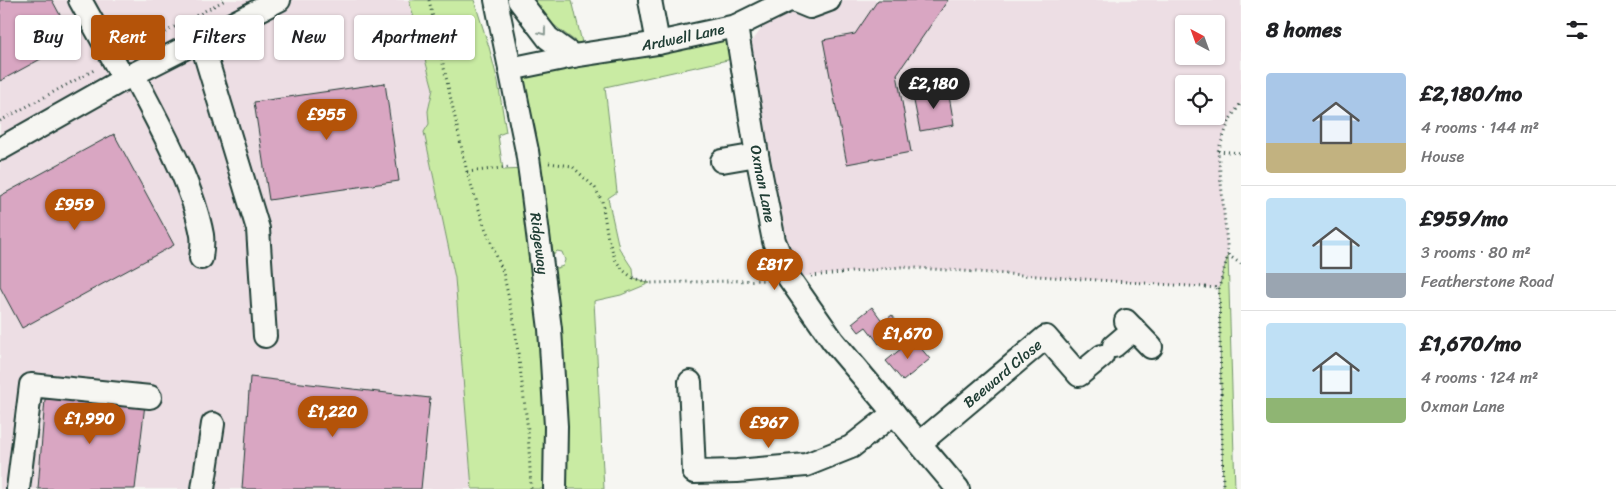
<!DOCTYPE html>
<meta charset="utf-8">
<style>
:root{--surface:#fff;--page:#f2f2f2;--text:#202124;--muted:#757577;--line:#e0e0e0;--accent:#b45309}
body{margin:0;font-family:Sriracha,sans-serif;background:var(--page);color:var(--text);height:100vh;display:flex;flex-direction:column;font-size:19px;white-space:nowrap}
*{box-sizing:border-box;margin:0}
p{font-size:16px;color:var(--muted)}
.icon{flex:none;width:28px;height:28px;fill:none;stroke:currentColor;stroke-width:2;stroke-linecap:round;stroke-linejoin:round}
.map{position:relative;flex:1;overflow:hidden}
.drawer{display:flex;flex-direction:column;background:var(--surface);width:375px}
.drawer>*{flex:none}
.guide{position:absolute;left:15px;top:15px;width:475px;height:45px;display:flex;gap:10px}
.needle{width:32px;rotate:319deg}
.controls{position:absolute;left:1175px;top:15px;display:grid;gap:10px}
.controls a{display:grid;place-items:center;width:50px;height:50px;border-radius:5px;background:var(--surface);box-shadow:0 1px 4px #0004;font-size:25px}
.price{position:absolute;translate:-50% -42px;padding:0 11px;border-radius:18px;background:var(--accent);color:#fff;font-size:16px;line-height:32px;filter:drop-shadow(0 1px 2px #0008)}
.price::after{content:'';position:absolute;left:50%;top:30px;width:15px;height:11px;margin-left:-8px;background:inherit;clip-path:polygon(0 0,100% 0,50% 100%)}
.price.on{background:#222;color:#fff}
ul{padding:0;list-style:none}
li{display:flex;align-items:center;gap:15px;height:125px;padding:0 25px}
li+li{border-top:1px solid var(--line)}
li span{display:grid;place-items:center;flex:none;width:140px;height:100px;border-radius:5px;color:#555}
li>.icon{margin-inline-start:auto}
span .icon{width:60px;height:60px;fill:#fffc;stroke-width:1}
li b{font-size:21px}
h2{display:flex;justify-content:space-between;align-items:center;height:60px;padding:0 25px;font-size:21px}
.chip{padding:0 18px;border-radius:5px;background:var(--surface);box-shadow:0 1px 4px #0004;font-size:18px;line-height:45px}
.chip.on{background:var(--accent);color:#fff}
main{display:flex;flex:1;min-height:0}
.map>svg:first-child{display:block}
</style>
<main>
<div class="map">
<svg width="1241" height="489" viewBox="0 0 1241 489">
<rect width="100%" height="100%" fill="#f6f6f2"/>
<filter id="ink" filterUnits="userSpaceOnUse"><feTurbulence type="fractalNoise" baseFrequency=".02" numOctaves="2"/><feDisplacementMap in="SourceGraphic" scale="10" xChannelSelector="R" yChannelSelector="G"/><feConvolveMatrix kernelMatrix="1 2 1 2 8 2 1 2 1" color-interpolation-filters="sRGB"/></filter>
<g filter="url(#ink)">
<g fill="#eddee4" fill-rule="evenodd">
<polygon points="0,0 409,0 433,89 428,111 429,124 424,132 455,278 472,489 0,489"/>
<path d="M802,0h439v103l-11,16 -12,32 10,104 -9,33 -318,-21 -112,11 -48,-221 23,-32zM1184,24h32v32h-32zM1184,84h32v32h-32z"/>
</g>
<g fill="#c9eba3" stroke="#74946c" fill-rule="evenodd">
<path d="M409,0h65l15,47 9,35 8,50 -8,3 5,35 23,-1 -16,-100 226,-43 5,31 -136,30 12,105 -9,6 11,50 13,20 1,10 17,5 -29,12 -27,6 10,188h-132l-17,-211 -31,-146 5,-8 -1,-13 5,-22zM557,251l5,1 3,8 -2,6 -6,2 -4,-1 -2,-9z"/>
<path d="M532,0h40l11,47c-18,-14 -40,-27 -51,-47z"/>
<polygon points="1228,255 1235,489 1223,489 1219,288"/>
</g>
<g fill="#d9a6c2" stroke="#1f3d34">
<polygon points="0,0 52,0 74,41 0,81"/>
<polygon points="878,0 948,0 897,74 911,152 847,164 823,40 855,34"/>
<polygon points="385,83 399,181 269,200 254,102"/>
<polygon points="948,90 954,125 920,131 913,96"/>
<polygon points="114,134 174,245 22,328 0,287 0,196"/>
<polygon points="872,307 883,322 892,315 901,327 879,344 866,327 859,332 852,323"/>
<polygon points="913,339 930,359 903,381 886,361"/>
<polygon points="250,377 430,398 421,489 242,489"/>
<polygon points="45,399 145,404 135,489 38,489"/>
</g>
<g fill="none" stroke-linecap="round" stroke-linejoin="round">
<g stroke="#1f3d34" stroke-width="26">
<g id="minor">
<polyline points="80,0 124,79"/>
<polyline points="496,0 527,151"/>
<polyline points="519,0 548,38 573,56"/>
<polyline points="650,0 658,43"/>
<polyline points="793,0 810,7 829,0"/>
<path id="s1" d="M736,26l21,129 17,86 15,37 44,63 125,148"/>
<polyline points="201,41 258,229 265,336"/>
<path id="s2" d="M510,69l63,-13 85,-13 78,-17 53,-26"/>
<path d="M133,74c25,49 59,107 69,161 1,7 0,16 -1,23"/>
<polyline points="0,149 124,79 279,0"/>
<polyline points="722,161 757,155"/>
<path id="s3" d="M531,179l19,150 6,97 -1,63"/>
<polyline points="1126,321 1151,347"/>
<polyline points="1114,346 1134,329"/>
<polyline points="690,382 694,472 737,471 806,465 851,447 894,413"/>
<path id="s4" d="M920,443l126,-106 33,38 23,-19"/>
<polyline points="18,489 31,385 150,397"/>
<polyline points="203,489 213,424"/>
</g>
</g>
<g stroke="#1f3d34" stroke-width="3" stroke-dasharray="1 4" stroke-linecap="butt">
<polyline points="429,0 467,172 484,225 503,272 514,321 528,430 531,489"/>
<polyline points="130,51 225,0"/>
<polyline points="0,121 96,69"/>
<polyline points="1218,151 1241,153"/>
<polyline points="549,163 572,166 595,188 602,201 608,239 616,261 624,271 633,278 650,283 770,280"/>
<polyline points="467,172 510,167"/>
<polyline points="1228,255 1241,264"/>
<polyline points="811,276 901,267 1219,288"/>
<polyline points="1223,489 1219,288 1228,255 1218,151 1230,119 1241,103"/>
</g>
<use href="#minor" stroke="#f6f6f2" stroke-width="22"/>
<g stroke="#1f3d34" stroke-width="26" stroke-linecap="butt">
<polyline id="minor-bridge" points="527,151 531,179"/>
</g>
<use href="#minor-bridge" stroke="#f6f6f2" stroke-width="22"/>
</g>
<defs><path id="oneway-chevron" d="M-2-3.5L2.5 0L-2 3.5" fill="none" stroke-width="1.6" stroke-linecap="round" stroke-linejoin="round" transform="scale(1.25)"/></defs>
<use stroke="#8a9a93" href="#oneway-chevron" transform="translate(543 32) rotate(53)"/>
</g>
<g text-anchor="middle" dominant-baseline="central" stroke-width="4.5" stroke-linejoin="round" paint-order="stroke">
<g font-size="15" fill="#1f3d34" stroke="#f6f6f2">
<text stroke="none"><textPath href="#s2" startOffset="176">Ardwell Lane</textPath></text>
<text stroke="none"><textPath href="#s1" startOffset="160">Oxman Lane</textPath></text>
<text stroke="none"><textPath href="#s3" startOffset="65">Ridgeway</textPath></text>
<text stroke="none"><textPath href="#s4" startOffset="108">Beeward Close</textPath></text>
</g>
</g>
</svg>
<div class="controls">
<a><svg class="needle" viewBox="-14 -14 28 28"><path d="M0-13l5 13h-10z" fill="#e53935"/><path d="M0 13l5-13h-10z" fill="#757577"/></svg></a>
<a><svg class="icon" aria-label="locate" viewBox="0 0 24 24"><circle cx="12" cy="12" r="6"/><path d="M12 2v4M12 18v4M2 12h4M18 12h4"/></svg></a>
</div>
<b class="price on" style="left:934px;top:110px">£2,180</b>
<b class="price" style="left:327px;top:141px">£955</b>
<b class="price" style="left:75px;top:231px">£959</b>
<b class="price" style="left:775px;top:291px">£817</b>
<b class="price" style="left:908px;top:360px">£1,670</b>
<b class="price" style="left:333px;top:438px">£1,220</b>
<b class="price" style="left:90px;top:445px">£1,990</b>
<b class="price" style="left:769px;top:449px">£967</b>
<div class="guide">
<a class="chip">Buy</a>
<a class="chip on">Rent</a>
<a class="chip">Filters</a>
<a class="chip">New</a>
<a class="chip">Apartment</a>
</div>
</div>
<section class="drawer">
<h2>8 homes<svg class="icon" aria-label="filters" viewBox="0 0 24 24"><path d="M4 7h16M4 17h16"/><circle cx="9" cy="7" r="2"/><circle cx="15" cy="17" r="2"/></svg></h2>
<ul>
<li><span style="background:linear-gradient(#a9c7e8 70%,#c2b280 0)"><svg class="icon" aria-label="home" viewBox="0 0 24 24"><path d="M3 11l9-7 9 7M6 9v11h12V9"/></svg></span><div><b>£2,180/mo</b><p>4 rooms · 144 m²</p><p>House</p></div></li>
<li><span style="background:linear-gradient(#bfe0f5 75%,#9aa5b1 0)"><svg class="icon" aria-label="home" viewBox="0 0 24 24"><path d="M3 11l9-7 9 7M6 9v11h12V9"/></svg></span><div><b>£959/mo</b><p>3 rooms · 80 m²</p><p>Featherstone Road</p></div></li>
<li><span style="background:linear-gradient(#bfe0f5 75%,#8fb573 0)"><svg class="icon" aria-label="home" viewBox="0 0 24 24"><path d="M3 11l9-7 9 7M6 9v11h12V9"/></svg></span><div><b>£1,670/mo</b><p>4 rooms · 124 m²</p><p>Oxman Lane</p></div></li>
</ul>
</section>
</main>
